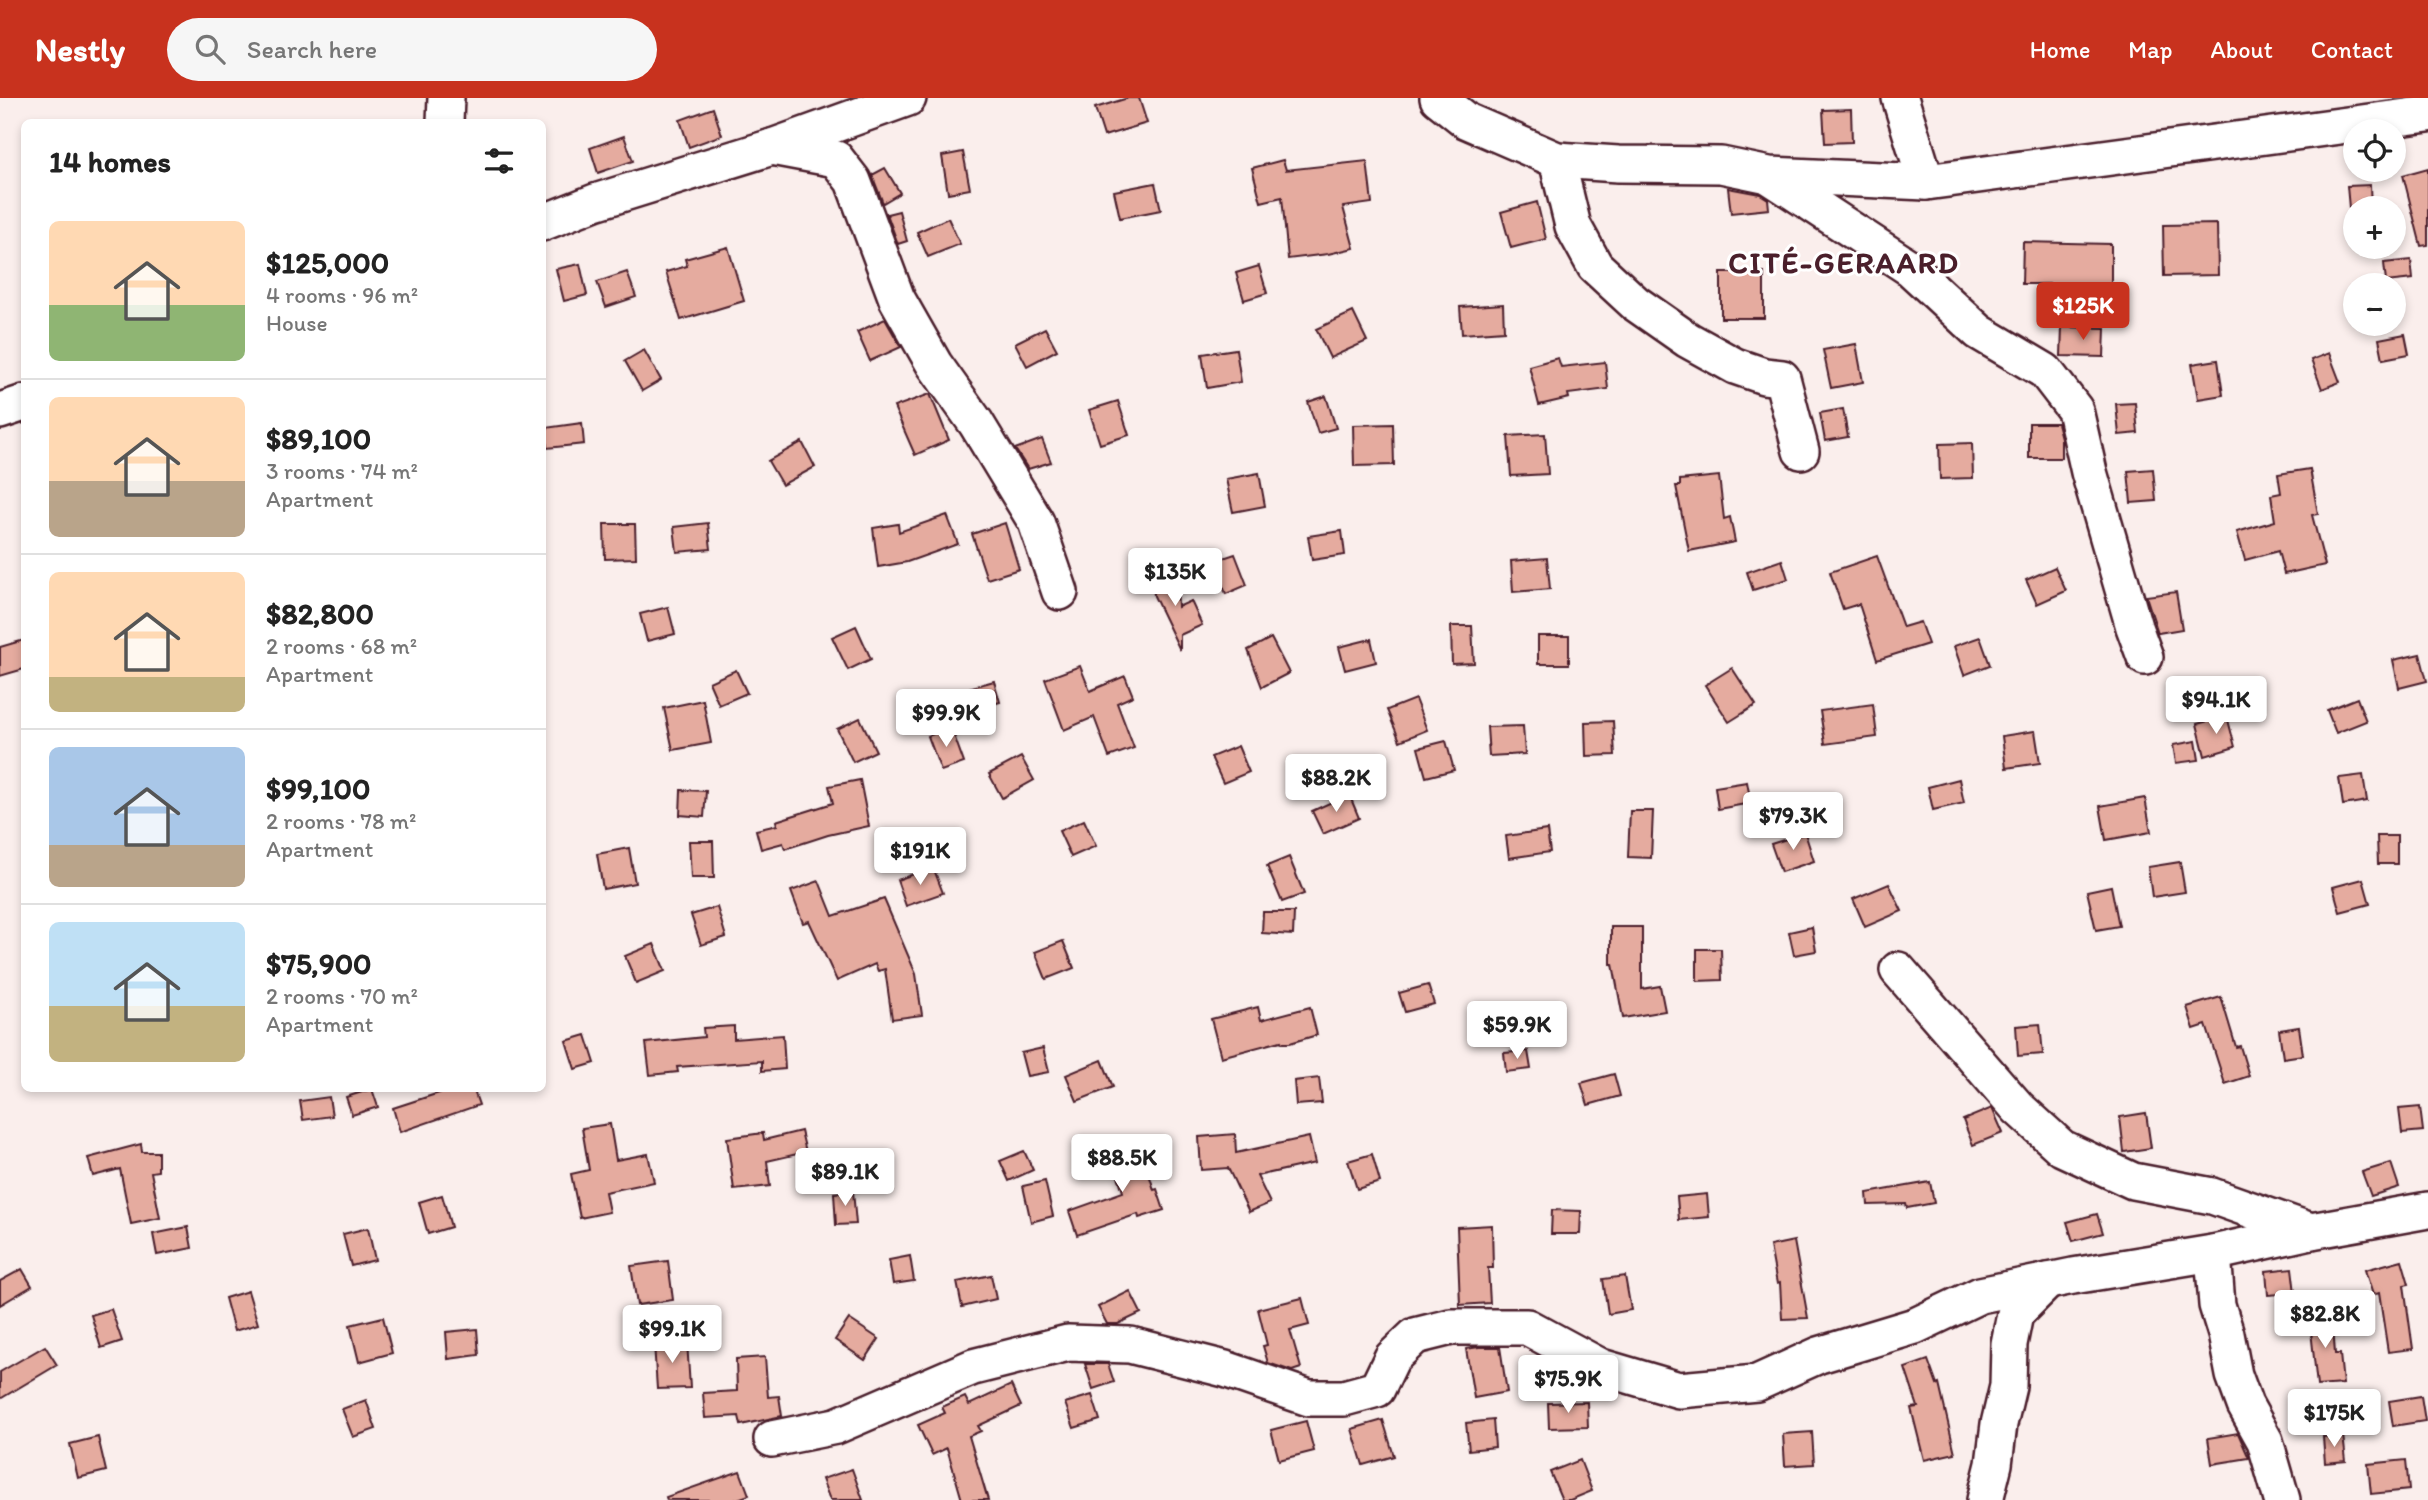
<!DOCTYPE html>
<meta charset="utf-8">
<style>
:root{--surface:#fff;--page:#f6f6f6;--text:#222;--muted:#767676;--line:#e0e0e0;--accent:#c8321e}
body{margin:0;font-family:Itim,sans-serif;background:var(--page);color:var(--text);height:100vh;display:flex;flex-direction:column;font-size:26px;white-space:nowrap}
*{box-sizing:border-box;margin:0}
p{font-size:23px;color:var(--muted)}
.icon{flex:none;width:38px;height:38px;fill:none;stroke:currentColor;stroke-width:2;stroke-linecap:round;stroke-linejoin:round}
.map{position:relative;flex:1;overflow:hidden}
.sheet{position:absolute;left:21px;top:21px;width:525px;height:973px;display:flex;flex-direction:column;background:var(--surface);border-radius:10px;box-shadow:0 4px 10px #0003}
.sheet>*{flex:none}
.controls{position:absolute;left:2343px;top:21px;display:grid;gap:14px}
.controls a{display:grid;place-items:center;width:63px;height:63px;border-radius:50%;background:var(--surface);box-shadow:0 4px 10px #0003;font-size:35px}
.price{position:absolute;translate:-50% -60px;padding:0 16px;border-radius:7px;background:#fff;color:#222;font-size:23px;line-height:46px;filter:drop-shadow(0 2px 4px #0008)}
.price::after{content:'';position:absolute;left:50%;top:42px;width:21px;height:16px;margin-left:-10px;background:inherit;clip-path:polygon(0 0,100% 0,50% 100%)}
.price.on{background:var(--accent);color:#fff}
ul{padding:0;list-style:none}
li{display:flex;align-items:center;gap:21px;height:175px;padding:0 28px}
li+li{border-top:2px solid var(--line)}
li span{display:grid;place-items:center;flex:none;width:196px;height:140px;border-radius:10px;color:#555}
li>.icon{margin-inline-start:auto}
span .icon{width:84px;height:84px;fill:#fffc;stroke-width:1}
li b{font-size:30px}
h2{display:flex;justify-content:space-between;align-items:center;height:84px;padding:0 28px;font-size:30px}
header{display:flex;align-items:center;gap:42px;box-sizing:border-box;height:98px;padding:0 35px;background:var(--accent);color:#fff}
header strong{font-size:33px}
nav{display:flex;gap:38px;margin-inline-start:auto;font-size:24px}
.search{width:490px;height:63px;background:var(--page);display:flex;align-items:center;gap:18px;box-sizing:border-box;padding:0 24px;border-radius:38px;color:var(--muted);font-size:26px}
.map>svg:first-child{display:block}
</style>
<header>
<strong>Nestly</strong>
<div class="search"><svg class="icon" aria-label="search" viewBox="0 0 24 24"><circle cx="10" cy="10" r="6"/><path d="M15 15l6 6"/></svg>Search here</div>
<nav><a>Home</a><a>Map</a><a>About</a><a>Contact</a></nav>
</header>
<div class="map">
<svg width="2428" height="1402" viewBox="0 0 2428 1402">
<rect width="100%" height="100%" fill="#faeeec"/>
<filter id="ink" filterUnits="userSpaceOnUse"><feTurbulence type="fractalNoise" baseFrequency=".0143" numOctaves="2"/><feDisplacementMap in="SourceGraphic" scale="14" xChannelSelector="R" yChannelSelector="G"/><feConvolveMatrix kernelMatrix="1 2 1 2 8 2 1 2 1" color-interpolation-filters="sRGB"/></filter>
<g filter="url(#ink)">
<g fill="#e5ab9f" stroke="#4a1f2b" stroke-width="2">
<polygon points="1128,0 1139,0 1147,25 1104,38 1095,10"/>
<polygon points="713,10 722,37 689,49 680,22"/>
<polygon points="1851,11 1852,44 1825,45 1823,12"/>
<polygon points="624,38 633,63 598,75 590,50"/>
<polygon points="963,54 970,91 948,95 942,58"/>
<polygon points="1283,62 1286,72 1367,63 1372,105 1343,109 1354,150 1328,156 1288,161 1282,99 1261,104 1252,70"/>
<polygon points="885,70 900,95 883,105 872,77"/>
<polygon points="2428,70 2428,147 2421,148 2403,77"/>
<polygon points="1155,85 1161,112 1120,120 1114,93"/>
<polygon points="2370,87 2371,110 2349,110 2347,88"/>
<polygon points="1728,90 1760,96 1768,101 1769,111 1731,115"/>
<polygon points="1537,104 1546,141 1511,150 1501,114"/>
<polygon points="899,113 907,143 898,146 887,116"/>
<polygon points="948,120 960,146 928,159 917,134"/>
<polygon points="2217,126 2218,177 2164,178 2163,127"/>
<polygon points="2023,144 2111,146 2111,186 2022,186"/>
<polygon points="728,149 744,203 681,222 666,174 687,168 685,161"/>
<polygon points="2411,162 2413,181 2386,184 2384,165"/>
<polygon points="580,166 587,197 564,203 556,171"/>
<polygon points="1259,168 1267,195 1244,202 1236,175"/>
<polygon points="627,174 636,199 606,209 597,184"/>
<rect x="1721" y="175" width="43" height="45"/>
<polygon points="1503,206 1504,233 1462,236 1460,209"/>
<polygon points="1353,214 1367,243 1330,260 1316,231"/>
<polygon points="885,221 901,249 870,263 857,234"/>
<polygon points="2062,229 2105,230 2104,259 2061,258"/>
<polygon points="1045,230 1057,252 1027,268 1015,245"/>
<polygon points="2405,236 2409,256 2383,261 2379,241"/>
<polygon points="1856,246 1863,284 1831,290 1823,252"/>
<polygon points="1236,251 1241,284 1207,290 1202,256"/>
<polygon points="644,252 661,282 642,293 625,263"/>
<polygon points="2329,255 2340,284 2322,291 2311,262"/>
<polygon points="1558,260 1561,269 1605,264 1608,291 1568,296 1569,300 1539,307 1529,268"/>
<polygon points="2218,262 2223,297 2198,301 2192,266"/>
<polygon points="930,296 949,342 915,357 894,309"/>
<polygon points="1326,298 1336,330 1318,335 1308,304"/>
<polygon points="1118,303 1129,337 1100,346 1089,312"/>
<polygon points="2135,305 2138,335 2119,337 2116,306"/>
<polygon points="1843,311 1848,339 1825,343 1820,315"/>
<polygon points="582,325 584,346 547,350 545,330"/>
<polygon points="2029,325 2057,325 2061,340 2061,360 2029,360"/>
<polygon points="1393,326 1394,367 1354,368 1353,327"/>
<polygon points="1545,336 1548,376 1511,378 1508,338"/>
<polygon points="1042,341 1051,364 1028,371 1015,351"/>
<polygon points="802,344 815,369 782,387 768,363"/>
<polygon points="1972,345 1973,380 1940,381 1939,346"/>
<polygon points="2153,371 2156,403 2131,405 2128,373"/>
<polygon points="2310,371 2318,416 2312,417 2325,467 2284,476 2278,453 2245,462 2237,434 2275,423 2271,397 2281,395 2278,376"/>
<polygon points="1259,375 1265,408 1233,414 1226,381"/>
<polygon points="1719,378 1724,421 1730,419 1735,444 1689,453 1676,388 1680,388 1680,382"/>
<polygon points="947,417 958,446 907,464 878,469 873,430 898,426 899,434"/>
<polygon points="708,425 711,451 677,454 674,429"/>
<polygon points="1005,425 1019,471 987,481 972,436"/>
<polygon points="604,426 635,426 636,460 605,461"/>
<polygon points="1342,433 1345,457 1312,462 1308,438"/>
<polygon points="1235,456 1247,487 1226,496 1214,463"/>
<polygon points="1877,458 1903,529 1920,524 1928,546 1877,562 1859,506 1843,511 1830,474"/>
<polygon points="1547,460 1550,491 1513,494 1511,463"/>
<polygon points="1782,462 1788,481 1753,492 1747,474"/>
<polygon points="2055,469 2066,493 2037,506 2026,482"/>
<polygon points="1177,479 1178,509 1191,503 1202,527 1180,537 1180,552 1154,498 1153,481"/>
<polygon points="2176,494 2182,531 2158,535 2146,498"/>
<polygon points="668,509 675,536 647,543 640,516"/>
<polygon points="856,528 871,561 848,572 832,539"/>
<polygon points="1451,528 1472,528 1474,565 1452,566"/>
<rect x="1538" y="538" width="31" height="28"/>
<polygon points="1980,539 1990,567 1964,577 1954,548"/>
<polygon points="1271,540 1289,575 1262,589 1248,552"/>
<polygon points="1371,541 1376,564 1345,572 1339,549"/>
<polygon points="24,542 24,571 0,578 0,549"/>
<polygon points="2420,556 2427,583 2399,590 2393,562"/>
<polygon points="1080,568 1090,593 1125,578 1133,598 1117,605 1134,650 1109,659 1094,619 1064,632 1045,581"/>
<polygon points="1732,570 1756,607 1729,624 1705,587"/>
<polygon points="736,572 747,595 719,607 709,584"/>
<polygon points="994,583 1000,604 964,614 958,593"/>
<polygon points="2357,600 2366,623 2336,635 2327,612"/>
<polygon points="1415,601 1427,632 1400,643 1387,612"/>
<polygon points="703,602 711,645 673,652 664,610"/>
<polygon points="1873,606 1877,639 1825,646 1820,613"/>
<polygon points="2227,618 2235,649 2205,658 2197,626"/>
<polygon points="860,620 876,653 853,664 837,631"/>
<polygon points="1613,623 1615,657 1586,658 1585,624"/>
<polygon points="1523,628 1525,656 1489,658 1487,629"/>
<polygon points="951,629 964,665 941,673 928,638"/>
<polygon points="2035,633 2040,665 2006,670 2002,638"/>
<polygon points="1446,643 1454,672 1426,679 1418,650"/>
<polygon points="2196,643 2199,662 2176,665 2173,647"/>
<polygon points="1238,648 1249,674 1223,685 1211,659"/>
<polygon points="1021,659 1034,682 1002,700 989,676"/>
<polygon points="2363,677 2367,703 2343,707 2339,680"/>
<polygon points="1959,681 1964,705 1933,712 1928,689"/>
<polygon points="860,682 869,728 828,737 785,751 783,745 761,751 756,732 777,727 776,723 833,705 829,688"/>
<polygon points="1747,684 1751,705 1718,711 1715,689"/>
<polygon points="681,692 706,693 704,719 680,717"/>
<polygon points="1349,696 1359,720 1323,736 1312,713"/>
<polygon points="2145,700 2151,734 2106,742 2100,708"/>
<polygon points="1630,713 1653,713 1651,760 1628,759"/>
<polygon points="1084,722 1096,748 1071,759 1059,733"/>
<polygon points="1547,732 1550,754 1509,760 1506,738"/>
<polygon points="1805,735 1814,763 1781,774 1771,746"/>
<polygon points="2377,738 2397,738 2397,766 2378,766"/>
<polygon points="689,743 713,743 714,780 691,780"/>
<polygon points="629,750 635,785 603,791 597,756"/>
<polygon points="1289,759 1304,796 1282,804 1267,768"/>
<polygon points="2180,764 2185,794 2152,799 2148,769"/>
<polygon points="933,769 943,795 906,808 897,782"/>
<polygon points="2363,781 2370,806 2340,814 2333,789"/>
<polygon points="819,783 833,818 884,801 916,876 922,917 892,921 885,871 878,873 875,866 837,883 809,823 803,825 791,793"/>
<polygon points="1889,786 1902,813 1865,829 1853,801"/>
<polygon points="2111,788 2119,828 2096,832 2087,793"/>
<polygon points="717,809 726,839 701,847 691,817"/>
<polygon points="1263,814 1294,814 1293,837 1262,835"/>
<polygon points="1611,829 1642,829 1642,891 1660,888 1665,913 1623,920 1613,866 1611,866"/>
<polygon points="1812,829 1816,853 1794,857 1789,834"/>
<polygon points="1063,843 1074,870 1046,881 1035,854"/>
<polygon points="654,846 665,873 636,885 625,858"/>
<polygon points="1697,851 1721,851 1722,882 1697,883"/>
<polygon points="1428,887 1434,906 1405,914 1399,895"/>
<polygon points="2221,899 2236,949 2240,948 2249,978 2225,986 2206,927 2194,931 2187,909"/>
<polygon points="1258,909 1261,922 1310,909 1317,937 1290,945 1282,945 1281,943 1221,959 1211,921"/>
<polygon points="2040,926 2043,956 2018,958 2016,928"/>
<polygon points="734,928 734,941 783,937 785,971 762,973 762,963 677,969 678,974 650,977 646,945 704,939 703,930"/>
<polygon points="2299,929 2303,957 2283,960 2279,932"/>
<polygon points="586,937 595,965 575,971 566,943"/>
<polygon points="1043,950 1049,974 1027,978 1021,955"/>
<polygon points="1528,953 1531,971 1506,974 1504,955"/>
<polygon points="1102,962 1113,989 1077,1003 1066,977"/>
<polygon points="1614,976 1620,998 1588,1007 1581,985"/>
<polygon points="1319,980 1322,1005 1296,1007 1294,983"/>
<polygon points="441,990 473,990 479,1007 400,1034 393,1010 442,994"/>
<polygon points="372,991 378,1009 352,1017 346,999"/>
<polygon points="329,999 332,1018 303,1022 300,1003"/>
<polygon points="2420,1009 2423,1033 2402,1035 2399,1011"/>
<polygon points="1992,1010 2003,1035 1973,1047 1963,1022"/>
<polygon points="2146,1015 2151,1050 2124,1054 2120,1019"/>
<polygon points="610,1026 616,1062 648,1056 654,1084 605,1094 609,1114 580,1120 571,1076 589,1072 582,1030"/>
<polygon points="801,1033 806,1054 767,1063 770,1088 734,1092 727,1040 763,1035 764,1042"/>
<polygon points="1235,1036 1236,1055 1309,1039 1315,1065 1257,1078 1270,1105 1249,1114 1228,1070 1201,1072 1199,1039"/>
<polygon points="1139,1043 1154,1092 1157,1091 1164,1112 1139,1120 1138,1116 1077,1137 1069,1113 1123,1094 1110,1052"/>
<polygon points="141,1046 142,1054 158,1054 158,1073 151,1074 160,1120 131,1126 120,1071 93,1078 88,1060"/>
<polygon points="1024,1053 1033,1072 1009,1083 1000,1063"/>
<polygon points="1372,1056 1380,1084 1357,1091 1348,1063"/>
<polygon points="2391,1065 2399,1089 2371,1098 2362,1074"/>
<polygon points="1045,1083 1053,1118 1031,1124 1023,1088"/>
<polygon points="1930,1084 1934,1105 1907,1110 1906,1106 1868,1107 1867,1095"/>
<polygon points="853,1093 856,1126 836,1127 834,1095"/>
<polygon points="1707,1096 1709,1119 1679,1122 1677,1099"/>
<polygon points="442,1097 451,1129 428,1136 419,1104"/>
<polygon points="1552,1112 1581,1113 1580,1136 1551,1136"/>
<polygon points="2097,1116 2103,1135 2073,1143 2067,1124"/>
<polygon points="1492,1127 1493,1170 1488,1170 1490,1205 1460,1207 1457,1129"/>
<polygon points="188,1129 192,1150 157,1157 153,1136"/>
<polygon points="368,1130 375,1162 351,1168 343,1136"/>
<polygon points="1794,1143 1808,1220 1782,1221 1780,1185 1777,1186 1770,1148"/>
<polygon points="910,1158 914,1183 893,1186 889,1162"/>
<polygon points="2402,1162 2409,1186 2404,1187 2413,1251 2388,1254 2379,1195 2373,1197 2365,1172"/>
<polygon points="668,1163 673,1202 637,1207 631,1168"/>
<polygon points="2292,1170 2295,1195 2268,1197 2266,1173"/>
<polygon points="22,1171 32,1188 0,1207 0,1183"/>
<polygon points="991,1177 996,1201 962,1209 957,1184"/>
<polygon points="1625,1178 1631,1212 1608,1216 1603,1181"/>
<polygon points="248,1193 258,1226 234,1233 225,1200"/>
<polygon points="1130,1193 1141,1215 1118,1226 1107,1226 1098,1209"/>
<polygon points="1302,1200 1309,1227 1290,1232 1301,1270 1292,1273 1268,1265 1263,1248 1267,1247 1258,1211"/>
<polygon points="111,1211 122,1243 101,1250 91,1217"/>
<polygon points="2332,1213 2335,1256 2340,1256 2343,1286 2317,1288 2309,1214"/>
<polygon points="383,1219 392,1255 359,1264 350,1227"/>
<polygon points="849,1221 879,1241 865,1262 835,1242"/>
<polygon points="477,1231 479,1257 448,1261 446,1234"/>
<polygon points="687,1243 690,1290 657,1291 654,1245"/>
<polygon points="45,1248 57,1267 0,1301 0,1274"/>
<polygon points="1479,1249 1500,1249 1507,1294 1474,1300 1466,1251"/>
<polygon points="765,1259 768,1299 779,1298 782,1318 741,1327 739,1318 705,1320 703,1295 737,1293 736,1261"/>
<polygon points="1928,1262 1937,1287 1939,1286 1955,1355 1924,1362 1911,1310 1918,1309 1905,1270"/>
<polygon points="1085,1266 1108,1266 1114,1284 1093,1291"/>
<polygon points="1011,1287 1021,1308 978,1328 981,1333 969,1338 988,1402 962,1402 947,1350 932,1357 918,1327 945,1315 942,1309 965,1299 969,1307"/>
<polygon points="1092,1297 1100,1322 1074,1330 1065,1305"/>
<polygon points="2421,1298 2425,1323 2393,1328 2389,1303"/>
<polygon points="366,1302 376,1331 353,1339 342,1311"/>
<polygon points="1587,1304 1588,1329 1549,1330 1548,1305"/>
<polygon points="1383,1322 1394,1358 1363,1367 1352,1331"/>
<polygon points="1493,1322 1495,1349 1469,1352 1466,1325"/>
<polygon points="1306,1323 1314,1353 1279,1362 1271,1332"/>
<polygon points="1812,1334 1814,1366 1785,1368 1783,1336"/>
<polygon points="2238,1335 2249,1360 2212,1366 2208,1340"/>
<polygon points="2343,1337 2346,1363 2325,1365 2323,1339"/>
<polygon points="98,1339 106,1373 78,1380 70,1346"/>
<polygon points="1580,1362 1592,1393 1570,1402 1562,1402 1550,1374"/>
<polygon points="2406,1362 2409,1392 2371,1396 2368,1366"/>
<polygon points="852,1371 863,1402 830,1402 822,1381"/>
<polygon points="740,1373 749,1397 735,1402 667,1402 666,1399"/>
</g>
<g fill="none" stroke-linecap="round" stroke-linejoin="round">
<g stroke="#4a1f2b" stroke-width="40">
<g id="minor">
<polyline points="1438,0 1467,23 1557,62 1618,66 1721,67 1769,77 1926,84 2428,16"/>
<polyline points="1900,0 1926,84"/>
<polyline points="445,24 446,0"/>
<polyline points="772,49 836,61 853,83 897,201 934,266 976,325 1036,424 1060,494"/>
<polyline points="1557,62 1573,128 1595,168 1635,205 1688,242 1735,268 1764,278 1782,280 1801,353"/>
<polyline points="1771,79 1910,170 1979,234 2045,273 2075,312 2089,374 2134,529 2145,559"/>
<polyline points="542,125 595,104 772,49 908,0"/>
<polyline points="0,313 24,305"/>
<polyline points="1898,872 2018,1010 2062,1050 2133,1083 2212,1098 2311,1133"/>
<polyline points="2213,1155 2217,1207 2226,1236 2234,1277 2245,1307 2265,1343 2282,1402"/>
<polyline points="772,1341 836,1328 973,1269 1068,1245 1130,1247 1225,1271 1309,1300 1344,1300 1377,1291 1392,1260 1415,1238 1451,1229 1527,1229 1601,1269 1679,1292 1757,1285 1819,1257 1915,1228 1980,1197 2073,1178 2213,1155 2311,1133 2428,1112"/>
<polyline points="1985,1402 1994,1366 1999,1326 2008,1288 2009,1246 2015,1216 2048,1183"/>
</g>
</g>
<use href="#minor" stroke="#fff" stroke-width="35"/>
</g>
</g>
<g text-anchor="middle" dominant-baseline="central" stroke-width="6" stroke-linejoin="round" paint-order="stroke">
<g font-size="30" font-weight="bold" letter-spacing="2" fill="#4a1f2b" stroke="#fff">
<text x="1844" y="164">CITÉ-GERAARD</text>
</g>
</g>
</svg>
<div class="controls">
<a><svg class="icon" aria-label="locate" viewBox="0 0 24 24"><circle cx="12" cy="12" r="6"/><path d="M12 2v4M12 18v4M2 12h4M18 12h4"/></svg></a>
<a>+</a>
<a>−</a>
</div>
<b class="price on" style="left:2083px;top:244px">$125K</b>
<b class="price" style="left:1175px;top:510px">$135K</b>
<b class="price" style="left:2216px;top:638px">$94.1K</b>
<b class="price" style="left:946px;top:651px">$99.9K</b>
<b class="price" style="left:1336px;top:716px">$88.2K</b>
<b class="price" style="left:1793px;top:754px">$79.3K</b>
<b class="price" style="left:920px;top:789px">$191K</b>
<b class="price" style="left:1517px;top:963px">$59.9K</b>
<b class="price" style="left:1122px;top:1096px">$88.5K</b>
<b class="price" style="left:845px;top:1110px">$89.1K</b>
<b class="price" style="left:2325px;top:1252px">$82.8K</b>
<b class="price" style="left:672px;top:1267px">$99.1K</b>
<b class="price" style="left:1568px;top:1317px">$75.9K</b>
<b class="price" style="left:2334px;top:1351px">$175K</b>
<section class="sheet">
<h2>14 homes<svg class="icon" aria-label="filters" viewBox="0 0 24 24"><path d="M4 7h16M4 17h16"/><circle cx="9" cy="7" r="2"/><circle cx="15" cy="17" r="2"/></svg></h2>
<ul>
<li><span style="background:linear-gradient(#ffd9b3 60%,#8fb573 0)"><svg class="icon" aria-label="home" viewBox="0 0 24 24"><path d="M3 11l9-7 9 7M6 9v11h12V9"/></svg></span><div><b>$125,000</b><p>4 rooms · 96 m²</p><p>House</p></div></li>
<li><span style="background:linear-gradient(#ffd9b3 60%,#b9a48a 0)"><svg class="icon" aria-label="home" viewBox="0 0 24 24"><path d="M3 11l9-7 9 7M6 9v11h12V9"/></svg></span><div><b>$89,100</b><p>3 rooms · 74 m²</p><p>Apartment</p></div></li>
<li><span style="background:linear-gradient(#ffd9b3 75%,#c2b280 0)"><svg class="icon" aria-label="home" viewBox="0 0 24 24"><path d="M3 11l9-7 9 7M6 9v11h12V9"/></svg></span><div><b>$82,800</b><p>2 rooms · 68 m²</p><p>Apartment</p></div></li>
<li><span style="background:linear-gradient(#a9c7e8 70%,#b9a48a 0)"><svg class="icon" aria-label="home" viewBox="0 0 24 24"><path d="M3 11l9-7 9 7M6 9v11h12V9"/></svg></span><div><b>$99,100</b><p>2 rooms · 78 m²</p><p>Apartment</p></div></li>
<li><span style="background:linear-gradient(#bfe0f5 60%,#c2b280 0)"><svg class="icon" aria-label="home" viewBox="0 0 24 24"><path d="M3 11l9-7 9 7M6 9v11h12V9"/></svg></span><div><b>$75,900</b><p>2 rooms · 70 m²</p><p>Apartment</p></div></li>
</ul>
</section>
</div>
